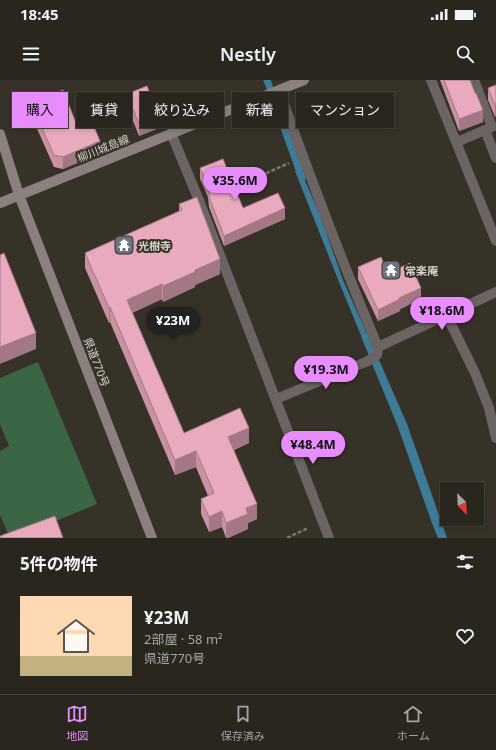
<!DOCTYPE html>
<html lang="ja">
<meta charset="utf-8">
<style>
:root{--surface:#28261d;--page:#302e26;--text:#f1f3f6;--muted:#a5a5a4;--line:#44433b;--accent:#e98dfe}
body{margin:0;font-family:"Noto Sans","Noto Sans JP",sans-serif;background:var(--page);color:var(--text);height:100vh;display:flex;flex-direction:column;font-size:15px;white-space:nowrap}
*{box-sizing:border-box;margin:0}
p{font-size:13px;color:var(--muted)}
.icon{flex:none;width:22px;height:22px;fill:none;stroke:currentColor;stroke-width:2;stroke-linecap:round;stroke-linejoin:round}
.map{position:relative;height:458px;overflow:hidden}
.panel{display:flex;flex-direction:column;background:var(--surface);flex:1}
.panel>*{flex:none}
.guide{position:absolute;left:12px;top:12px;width:472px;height:36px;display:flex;gap:8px}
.needle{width:26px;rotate:156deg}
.controls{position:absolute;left:440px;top:402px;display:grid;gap:8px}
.controls a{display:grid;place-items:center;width:44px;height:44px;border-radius:0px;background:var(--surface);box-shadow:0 2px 6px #0003,0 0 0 1px var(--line);font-size:20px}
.price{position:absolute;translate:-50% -34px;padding:0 9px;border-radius:14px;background:var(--accent);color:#111;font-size:13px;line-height:26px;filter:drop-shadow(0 1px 2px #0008)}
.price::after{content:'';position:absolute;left:50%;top:24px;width:12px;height:9px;margin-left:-6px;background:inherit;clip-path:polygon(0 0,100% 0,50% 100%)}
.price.current{background:#222;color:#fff}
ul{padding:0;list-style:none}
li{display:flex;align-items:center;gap:12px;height:100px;padding:0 20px}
li span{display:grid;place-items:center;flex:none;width:112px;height:80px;border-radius:0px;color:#555}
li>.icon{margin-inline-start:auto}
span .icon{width:48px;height:48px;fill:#fffc;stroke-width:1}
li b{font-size:17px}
h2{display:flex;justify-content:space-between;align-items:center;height:48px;padding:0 20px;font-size:17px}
.chip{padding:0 14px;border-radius:0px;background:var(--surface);box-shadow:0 2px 6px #0003,0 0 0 1px var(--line);font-size:14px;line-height:36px}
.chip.current{background:var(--accent);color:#111}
.status{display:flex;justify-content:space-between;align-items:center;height:28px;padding:0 20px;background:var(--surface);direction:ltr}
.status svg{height:11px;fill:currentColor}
header{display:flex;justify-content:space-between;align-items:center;height:52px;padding:0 20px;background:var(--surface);font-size:18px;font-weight:600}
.dock{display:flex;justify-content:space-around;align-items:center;height:56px;border-top:1px solid var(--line);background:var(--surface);font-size:11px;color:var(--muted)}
.dock a{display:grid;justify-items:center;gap:2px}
.dock .current{color:var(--accent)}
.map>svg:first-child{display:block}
</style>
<div class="status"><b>18:45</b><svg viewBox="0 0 49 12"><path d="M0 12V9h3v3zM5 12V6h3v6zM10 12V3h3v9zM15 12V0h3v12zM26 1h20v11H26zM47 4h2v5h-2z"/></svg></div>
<header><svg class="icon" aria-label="menu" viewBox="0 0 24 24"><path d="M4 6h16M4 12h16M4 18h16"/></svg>Nestly<svg class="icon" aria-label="search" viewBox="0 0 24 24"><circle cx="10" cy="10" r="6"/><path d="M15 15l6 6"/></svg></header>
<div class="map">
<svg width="496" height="458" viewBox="0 0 496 458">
<rect width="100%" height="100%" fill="#363227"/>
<polygon fill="#3b6646" points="38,282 97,424 15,458 10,458 0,435 0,371 9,366 0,344 0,298"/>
<g fill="#3d7b99">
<polygon points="300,89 320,135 343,200 371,263 365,265 341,207 295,91"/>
<polygon points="379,280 407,344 447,458 438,458 433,446 398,347 373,286"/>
</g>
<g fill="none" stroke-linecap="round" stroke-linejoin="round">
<g stroke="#3d7b99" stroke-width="7">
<polyline points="267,0 302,98"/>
<polyline points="365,257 379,291"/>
</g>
<g stroke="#7c796f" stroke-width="2.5" stroke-dasharray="4 2" stroke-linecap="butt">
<polyline points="233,108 289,83"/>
<polyline points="287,458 308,448"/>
</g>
<g stroke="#6b6463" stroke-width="10">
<polyline points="485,50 496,78"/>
<polyline points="457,62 492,47 474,0"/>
<polyline points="447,236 475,293 489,328 496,358"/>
</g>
<g stroke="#6b6463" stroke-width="10">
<polyline points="431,0 496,161"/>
<polyline points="171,53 200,123 329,458"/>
<polyline points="378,267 496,212"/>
<path d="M276,319l92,-38 9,-6 1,-8c-36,-85 -68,-170 -99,-257"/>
</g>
<g stroke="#8b807e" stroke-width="10">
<polyline points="0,54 19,115 152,458"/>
<polyline points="0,123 304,0"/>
</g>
</g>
<g fill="#c992a3">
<polygon points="440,0 470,0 483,42 459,51"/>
<polygon points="496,5 495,37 488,20 488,8"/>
<polygon points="127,14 159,48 139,56 127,25"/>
<polygon points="31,23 76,43 100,73 63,89 54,87 31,35"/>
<polygon points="200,88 243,128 285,139 224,166 209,127 208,117 200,99"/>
<polygon points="179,124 220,194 195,205 195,207 163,222 162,219 132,233 184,353 249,363 234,370 257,439 248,443 248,449 228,458 226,458 222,447 209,452 201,434 201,419 208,416 196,387 175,395 110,242 109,243 85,188 85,173 179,131"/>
<polygon points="358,187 388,193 421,219 400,229 400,231 378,241 358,199"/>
</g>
<g fill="#a47785">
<polygon points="495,25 496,25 496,36 495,37"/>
<polygon points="483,30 483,42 459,51 459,39"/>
<polygon points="159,36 159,48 139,56 139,44"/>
<polygon points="100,61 100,73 63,89 63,77"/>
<polygon points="285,128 285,139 224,166 224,156"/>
<polygon points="220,179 220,194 195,205 195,207 163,222 163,206 195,190"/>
<polygon points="162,204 162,219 127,235 127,220"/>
<polygon points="421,208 421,219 400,229 400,231 378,241 378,230 399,218"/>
<polygon points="110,227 110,242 109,243 109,228"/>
<polygon points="36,253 36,269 0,284 0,267"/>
<polygon points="249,348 249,363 228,372 228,357"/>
<polygon points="196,371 196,387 175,395 175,380"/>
<polygon points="257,424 257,439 248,443 248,449 228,458 226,458 226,443 246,428"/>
<polygon points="222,431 222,447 209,452 209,437"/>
</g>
<g fill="#eaaabe" stroke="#a47785">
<polygon points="444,0 470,0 475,13 476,13 483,30 459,39"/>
<polygon points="496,5 496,25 495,25 488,8"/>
<polygon points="147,6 159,36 139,44 127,14"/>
<polygon points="63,10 76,43 90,37 100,61 63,77 54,75 31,23"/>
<polygon points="223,79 243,128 278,113 285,128 224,156 209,117 210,116 208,111 210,110 200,88"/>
<polygon points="197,117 220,179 195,190 195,192 163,206 162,204 127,220 184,353 240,328 249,348 228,357 257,424 246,428 248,434 226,443 222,431 209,437 201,419 214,413 196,371 175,380 110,227 109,228 85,173 182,130 179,124"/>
<polygon points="4,173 36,253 0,267 0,175"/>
<polygon points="381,177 388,193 410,183 421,208 399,218 400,219 378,230 358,187"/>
<polygon points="55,436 63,458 0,458 0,456"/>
</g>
<defs>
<g id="temple-square" transform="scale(1)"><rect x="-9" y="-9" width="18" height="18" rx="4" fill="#6b7280" stroke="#363227"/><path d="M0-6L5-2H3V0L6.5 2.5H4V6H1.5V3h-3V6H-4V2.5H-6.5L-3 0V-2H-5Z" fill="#fff"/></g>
</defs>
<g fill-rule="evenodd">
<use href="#temple-square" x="124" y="165"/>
<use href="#temple-square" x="391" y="190"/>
</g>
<g text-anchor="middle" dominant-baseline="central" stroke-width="4" stroke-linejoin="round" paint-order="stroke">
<g font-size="11" fill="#d7d5cd" stroke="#363227">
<text transform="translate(103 68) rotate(-22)">柳川城島線</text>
<text transform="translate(97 282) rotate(69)">県道770号</text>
</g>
<g font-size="11" font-weight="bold" fill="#d7d5cd" stroke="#363227" text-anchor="start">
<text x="138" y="165">光樹寺</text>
<text x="405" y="190">常楽庵</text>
</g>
</g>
</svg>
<div class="controls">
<a><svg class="needle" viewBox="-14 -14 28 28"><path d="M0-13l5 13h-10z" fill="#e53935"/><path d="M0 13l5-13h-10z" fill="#a5a5a4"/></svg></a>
</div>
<b class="price" style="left:235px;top:121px">¥35.6M</b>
<b class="price" style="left:442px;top:251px">¥18.6M</b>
<b class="price current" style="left:173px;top:261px">¥23M</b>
<b class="price" style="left:326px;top:310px">¥19.3M</b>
<b class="price" style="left:313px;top:385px">¥48.4M</b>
<div class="guide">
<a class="chip current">購入</a>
<a class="chip">賃貸</a>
<a class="chip">絞り込み</a>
<a class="chip">新着</a>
<a class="chip">マンション</a>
</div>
</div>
<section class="panel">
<h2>5件の物件<svg class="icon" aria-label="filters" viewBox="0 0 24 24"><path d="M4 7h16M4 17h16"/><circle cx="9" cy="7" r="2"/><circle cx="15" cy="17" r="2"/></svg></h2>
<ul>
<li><span style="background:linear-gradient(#ffd9b3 75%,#c2b280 0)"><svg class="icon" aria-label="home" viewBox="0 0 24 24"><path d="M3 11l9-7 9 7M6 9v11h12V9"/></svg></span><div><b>¥23M</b><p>2部屋 · 58 m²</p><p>県道770号</p></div><svg class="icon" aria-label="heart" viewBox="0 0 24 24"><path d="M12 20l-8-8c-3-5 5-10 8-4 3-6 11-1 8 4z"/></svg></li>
</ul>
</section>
<nav class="dock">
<a class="current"><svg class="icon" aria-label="map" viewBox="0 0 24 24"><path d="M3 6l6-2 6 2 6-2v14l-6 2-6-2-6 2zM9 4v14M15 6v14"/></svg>地図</a>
<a><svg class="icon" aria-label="saved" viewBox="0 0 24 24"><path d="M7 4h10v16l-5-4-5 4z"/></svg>保存済み</a>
<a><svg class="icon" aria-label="home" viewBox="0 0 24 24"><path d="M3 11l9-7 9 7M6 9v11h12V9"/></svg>ホーム</a>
</nav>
